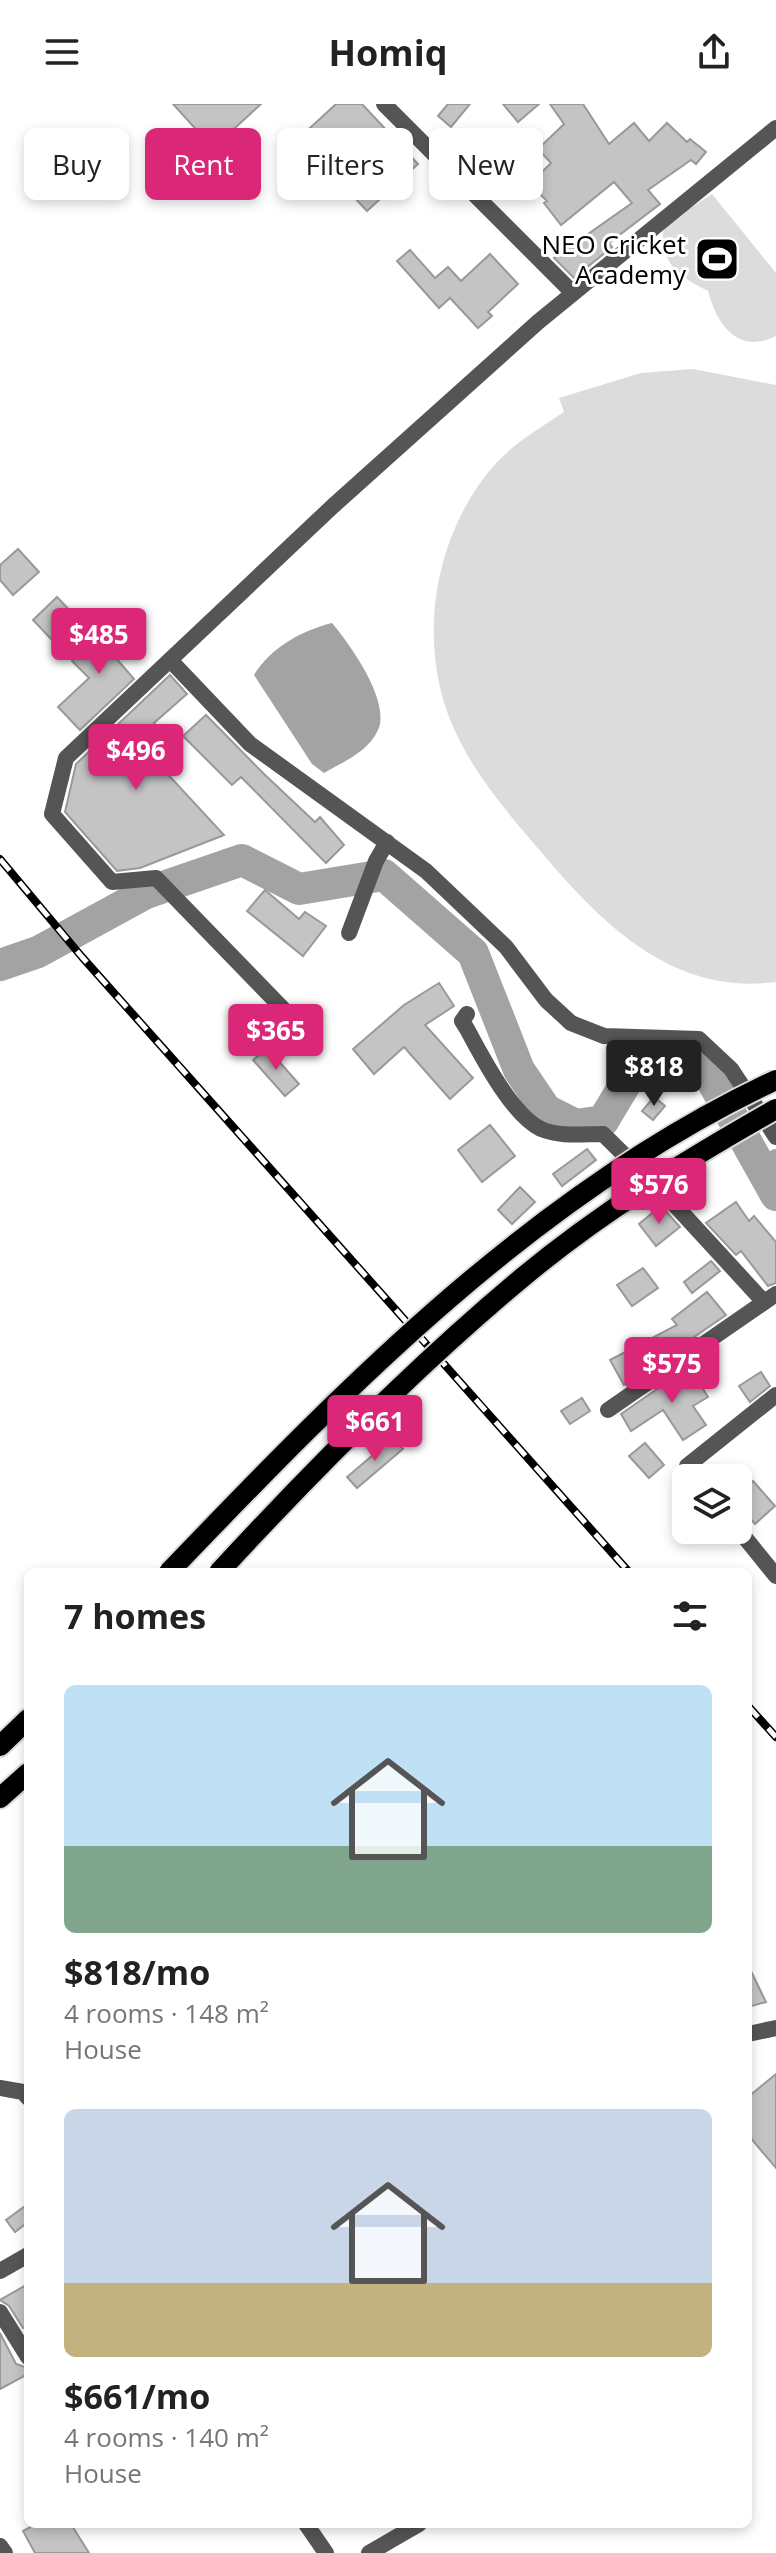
<!DOCTYPE html>
<meta charset="utf-8">
<style>
:root{--surface:#fff;--page:#f2f2f2;--text:#222;--muted:#767676;--accent:#db2777}
body{margin:0;font-family:"Open Sans",sans-serif;background:var(--page);color:var(--text);height:100vh;display:flex;flex-direction:column;font-size:30px;white-space:nowrap}
*{box-sizing:border-box;margin:0}
p{font-size:26px;color:var(--muted)}
.icon{flex:none;width:44px;height:44px;fill:none;stroke:currentColor;stroke-width:2;stroke-linecap:round;stroke-linejoin:round}
.map{position:relative;flex:1;overflow:hidden}
.drawer{position:absolute;left:24px;top:1464px;width:728px;height:960px;display:flex;flex-direction:column;background:var(--surface);border-radius:12px;box-shadow:0 4px 12px #0003}
.drawer>*{flex:none}
.guide{position:absolute;left:24px;top:24px;width:728px;height:72px;display:flex;gap:16px}
.tools{position:absolute;left:672px;top:1360px;display:grid;gap:16px}
.tools a{display:grid;place-items:center;width:80px;height:80px;border-radius:12px;background:var(--surface);box-shadow:0 4px 12px #0003;font-size:40px}
.price{position:absolute;translate:-50% -68px;padding:0 18px;border-radius:8px;background:var(--accent);color:#fff;font-size:26px;line-height:52px;filter:drop-shadow(0 2px 4px #0008)}
.price::after{content:'';position:absolute;left:50%;top:48px;width:24px;height:18px;margin-left:-12px;background:inherit;clip-path:polygon(0 0,100% 0,50% 100%)}
.price.current{background:#222;color:#fff}
ul{padding:0;list-style:none}
li{display:grid;align-content:center;gap:16px;height:424px;padding:0 40px}
li span{display:grid;place-items:center;height:248px;border-radius:12px;color:#555}
li>.icon{margin-inline-start:auto}
span .icon{width:144px;height:144px;fill:#fffc;stroke-width:1}
li b{font-size:34px}
h2{display:flex;justify-content:space-between;align-items:center;height:96px;padding:0 40px;font-size:34px}
.pill{padding:0 28px;border-radius:12px;background:var(--surface);box-shadow:0 4px 12px #0003;font-size:28px;line-height:72px}
.pill.current{background:var(--accent);color:#fff}
header{display:flex;justify-content:space-between;align-items:center;height:104px;padding:0 40px;background:var(--surface);font-size:36px;font-weight:700}
.map>svg:first-child{display:block}
</style>
<header><svg class="icon" aria-label="menu" viewBox="0 0 24 24"><path d="M4 6h16M4 12h16M4 18h16"/></svg>Homiq<svg class="icon" aria-label="share" viewBox="0 0 24 24"><path d="M12 15V3M7 8l5-5 5 5M5 13v7h14v-7"/></svg></header>
<div class="map">
<svg width="776" height="2449" viewBox="0 0 776 2449">
<rect width="100%" height="100%" fill="#fff"/>
<g fill="#dcdcdc">
<path d="M712,90l64,79v63c-38,19 -59,-11 -68,-45 -30,-15 -50,-29 -44,-66z"/>
<path d="M693,265l83,16v597c-100,13 -169,-53 -229,-123 -34,-40 -70,-80 -92,-128 -40,-86 -22,-197 41,-268 19,-20 45,-36 68,-51l-5,-14 82,-25z"/>
</g>
<path fill="#a3a3a3" d="M332,519c18,21 59,79 46,107 -10,22 -35,32 -54,43l-12,-9 -58,-89c17,-27 46,-44 78,-52z"/>
<g fill="none" stroke-linecap="round" stroke-linejoin="round">
<polyline stroke="#a3a3a3" stroke-width="18" points="764,1064 776,1054"/>
<polyline stroke="#a3a3a3" stroke-width="32" points="0,861 38,848 146,789 242,756 299,785 384,771 473,849 519,966 546,1006 576,1021 603,1017 633,967 658,948 706,966 776,1091"/>
</g>
<g fill="#c4c4c4" stroke="#999" stroke-width="2">
<polygon points="173,0 261,0 213,44"/>
<polygon points="336,0 362,0 418,60 367,107 299,34"/>
<polygon points="448,0 470,0 451,23 438,12"/>
<polygon points="503,0 539,0 518,18"/>
<polygon points="550,0 583,0 609,40 634,19 649,37 667,19 687,38 690,35 706,48 696,60 691,56 648,86 660,100 609,139 612,143 574,174 554,154 632,99 614,78 561,121 544,99 547,97 530,80 551,59 538,45 564,20"/>
<polygon points="459,41 474,53 464,64 451,51"/>
<polygon points="410,146 435,174 448,163 461,177 490,150 518,180 488,208 492,212 478,224 450,194 439,204 397,157"/>
<polygon points="18,445 39,468 13,491 0,476 0,461"/>
<polygon points="57,493 78,515 54,538 33,516"/>
<polygon points="114,517 133,537 115,553 134,575 80,626 58,603 89,574 72,557"/>
<polygon points="170,571 187,590 154,619 168,637 150,651 224,731 140,764 117,767 65,708 76,660"/>
<polygon points="206,611 264,670 315,718 320,713 344,741 326,759 241,673 232,681 183,632"/>
<polygon points="265,786 299,815 305,808 326,822 303,852 247,807"/>
<polygon points="439,879 454,902 425,921 473,974 450,995 404,943 374,970 353,945 404,901"/>
<polygon points="267,944 299,980 285,992 253,956"/>
<polygon points="654,993 665,1002 653,1016 642,1007"/>
<polygon points="490,1021 515,1052 482,1078 458,1046"/>
<polygon points="587,1045 596,1056 562,1082 553,1070"/>
<polygon points="520,1083 535,1098 512,1120 498,1106"/>
<polygon points="736,1098 749,1117 754,1112 776,1138 776,1179 768,1182 741,1147 736,1151 706,1119"/>
<polygon points="661,1102 680,1123 656,1142 639,1120"/>
<polygon points="711,1157 720,1167 692,1189 684,1178"/>
<polygon points="643,1164 658,1184 632,1202 617,1181"/>
<polygon points="707,1188 726,1211 624,1281 610,1256 677,1221 672,1215"/>
<polygon points="689,1263 708,1293 693,1302 706,1321 683,1336 663,1306 631,1327 621,1310"/>
<polygon points="761,1268 770,1282 750,1298 739,1282"/>
<polygon points="582,1294 590,1307 570,1320 561,1307"/>
<polygon points="393,1334 403,1345 357,1384 347,1373"/>
<polygon points="645,1339 664,1361 649,1374 629,1352"/>
<polygon points="753,1377 775,1402 755,1420 738,1401 738,1390"/>
<polygon points="748,1861 766,1898 748,1903"/>
<polygon points="776,1970 776,2064 748,2031 748,1993"/>
<polygon points="28,2100 28,2118 15,2128 6,2116"/>
<polygon points="28,2180 28,2222 23,2224 9,2202 0,2196"/>
<polygon points="0,2229 16,2260 28,2264 28,2270 0,2285"/>
<polygon points="36,2420 71,2420 89,2449 35,2449 23,2427"/>
</g>
<g fill="none" stroke-linecap="round" stroke-linejoin="round">
<g stroke="#dbdbdb" stroke-width="24">
<g id="primary">
<polyline points="0,1642 28,1615"/>
<polyline points="0,1694 28,1669"/>
</g>
</g>
<g stroke="#555" stroke-width="16">
<polyline points="384,0 573,189"/>
<polyline points="170,556 250,640 426,767 506,843 546,896 571,919 604,932 699,935 731,965 776,1033"/>
<polyline points="349,829 376,757 387,738"/>
<path d="M467,910l-5,7 5,8c15,28 45,86 74,100 19,8 41,5 62,5l70,69 91,99"/>
<polyline points="276,930 291,913 156,774 112,778 52,710 66,654 333,402 538,218 776,24"/>
<polyline points="608,1306 776,1190"/>
<polyline points="697,1374 687,1362 776,1291"/>
<polyline points="738,1425 776,1472"/>
<polyline points="748,1930 776,1924"/>
<polyline points="0,1984 23,1988 28,1994"/>
<polyline points="0,2167 28,2151"/>
<polyline points="0,2208 28,2253"/>
<polyline points="306,2420 326,2449"/>
<polyline points="0,2442 5,2449"/>
<polyline points="369,2449 419,2420"/>
</g>
<use href="#primary" stroke="#000" stroke-width="20"/>
<g stroke="#000" stroke-width="8">
<g id="rail">
<polyline points="0,755 82,853 629,1468"/>
<polyline points="748,1602 776,1633"/>
</g>
</g>
<use href="#rail" stroke="#fff" stroke-width="5" stroke-dasharray="15" stroke-linecap="butt"/>
<g stroke="#dbdbdb" stroke-width="24" stroke-linecap="butt">
<g id="primary-bridge">
<path d="M169,1468c180,-188 369,-381 607,-492"/>
<path d="M219,1468c96,-104 196,-205 304,-295 78,-65 165,-118 253,-168"/>
</g>
</g>
<use href="#primary-bridge" stroke="#000" stroke-width="20"/>
</g>
<defs>
<g id="stadium-square" transform="scale(2.3)"><rect x="-9" y="-9" width="18" height="18" rx="4" fill="#000" stroke="#fff"/><path d="M0-5a6.5 5 0 1 0 0 10a6.5 5 0 1 0 0-10ZM-3.5-1.8h7v3.6h-7Z" fill="#fff"/></g>
</defs>
<g fill-rule="evenodd">
<use href="#stadium-square" x="717" y="155"/>
</g>
<g text-anchor="middle" dominant-baseline="central" stroke-width="6" stroke-linejoin="round" paint-order="stroke">
<g font-size="26" fill="#000" stroke="#fff" text-anchor="end">
<text x="686" y="140">NEO Cricket<tspan x="686" dy="30">Academy</tspan></text>
</g>
</g>
</svg>
<div class="tools">
<a><svg class="icon" aria-label="layers" viewBox="0 0 24 24"><path d="M12 4l9 5-9 5-9-5zM3 14l9 5 9-5"/></svg></a>
</div>
<b class="price" style="left:99px;top:572px">$485</b>
<b class="price" style="left:136px;top:688px">$496</b>
<b class="price" style="left:276px;top:968px">$365</b>
<b class="price current" style="left:654px;top:1004px">$818</b>
<b class="price" style="left:659px;top:1122px">$576</b>
<b class="price" style="left:672px;top:1301px">$575</b>
<b class="price" style="left:375px;top:1359px">$661</b>
<div class="guide">
<a class="pill">Buy</a>
<a class="pill current">Rent</a>
<a class="pill">Filters</a>
<a class="pill">New</a>
</div>
<section class="drawer">
<h2>7 homes<svg class="icon" aria-label="filters" viewBox="0 0 24 24"><path d="M4 7h16M4 17h16"/><circle cx="9" cy="7" r="2"/><circle cx="15" cy="17" r="2"/></svg></h2>
<ul>
<li><span style="background:linear-gradient(#bfe0f5 65%,#7fa58c 0)"><svg class="icon" aria-label="home" viewBox="0 0 24 24"><path d="M3 11l9-7 9 7M6 9v11h12V9"/></svg></span><div><b>$818/mo</b><p>4 rooms · 148 m²</p><p>House</p></div></li>
<li><span style="background:linear-gradient(#c9d6e8 70%,#c2b280 0)"><svg class="icon" aria-label="home" viewBox="0 0 24 24"><path d="M3 11l9-7 9 7M6 9v11h12V9"/></svg></span><div><b>$661/mo</b><p>4 rooms · 140 m²</p><p>House</p></div></li>
</ul>
</section>
</div>
